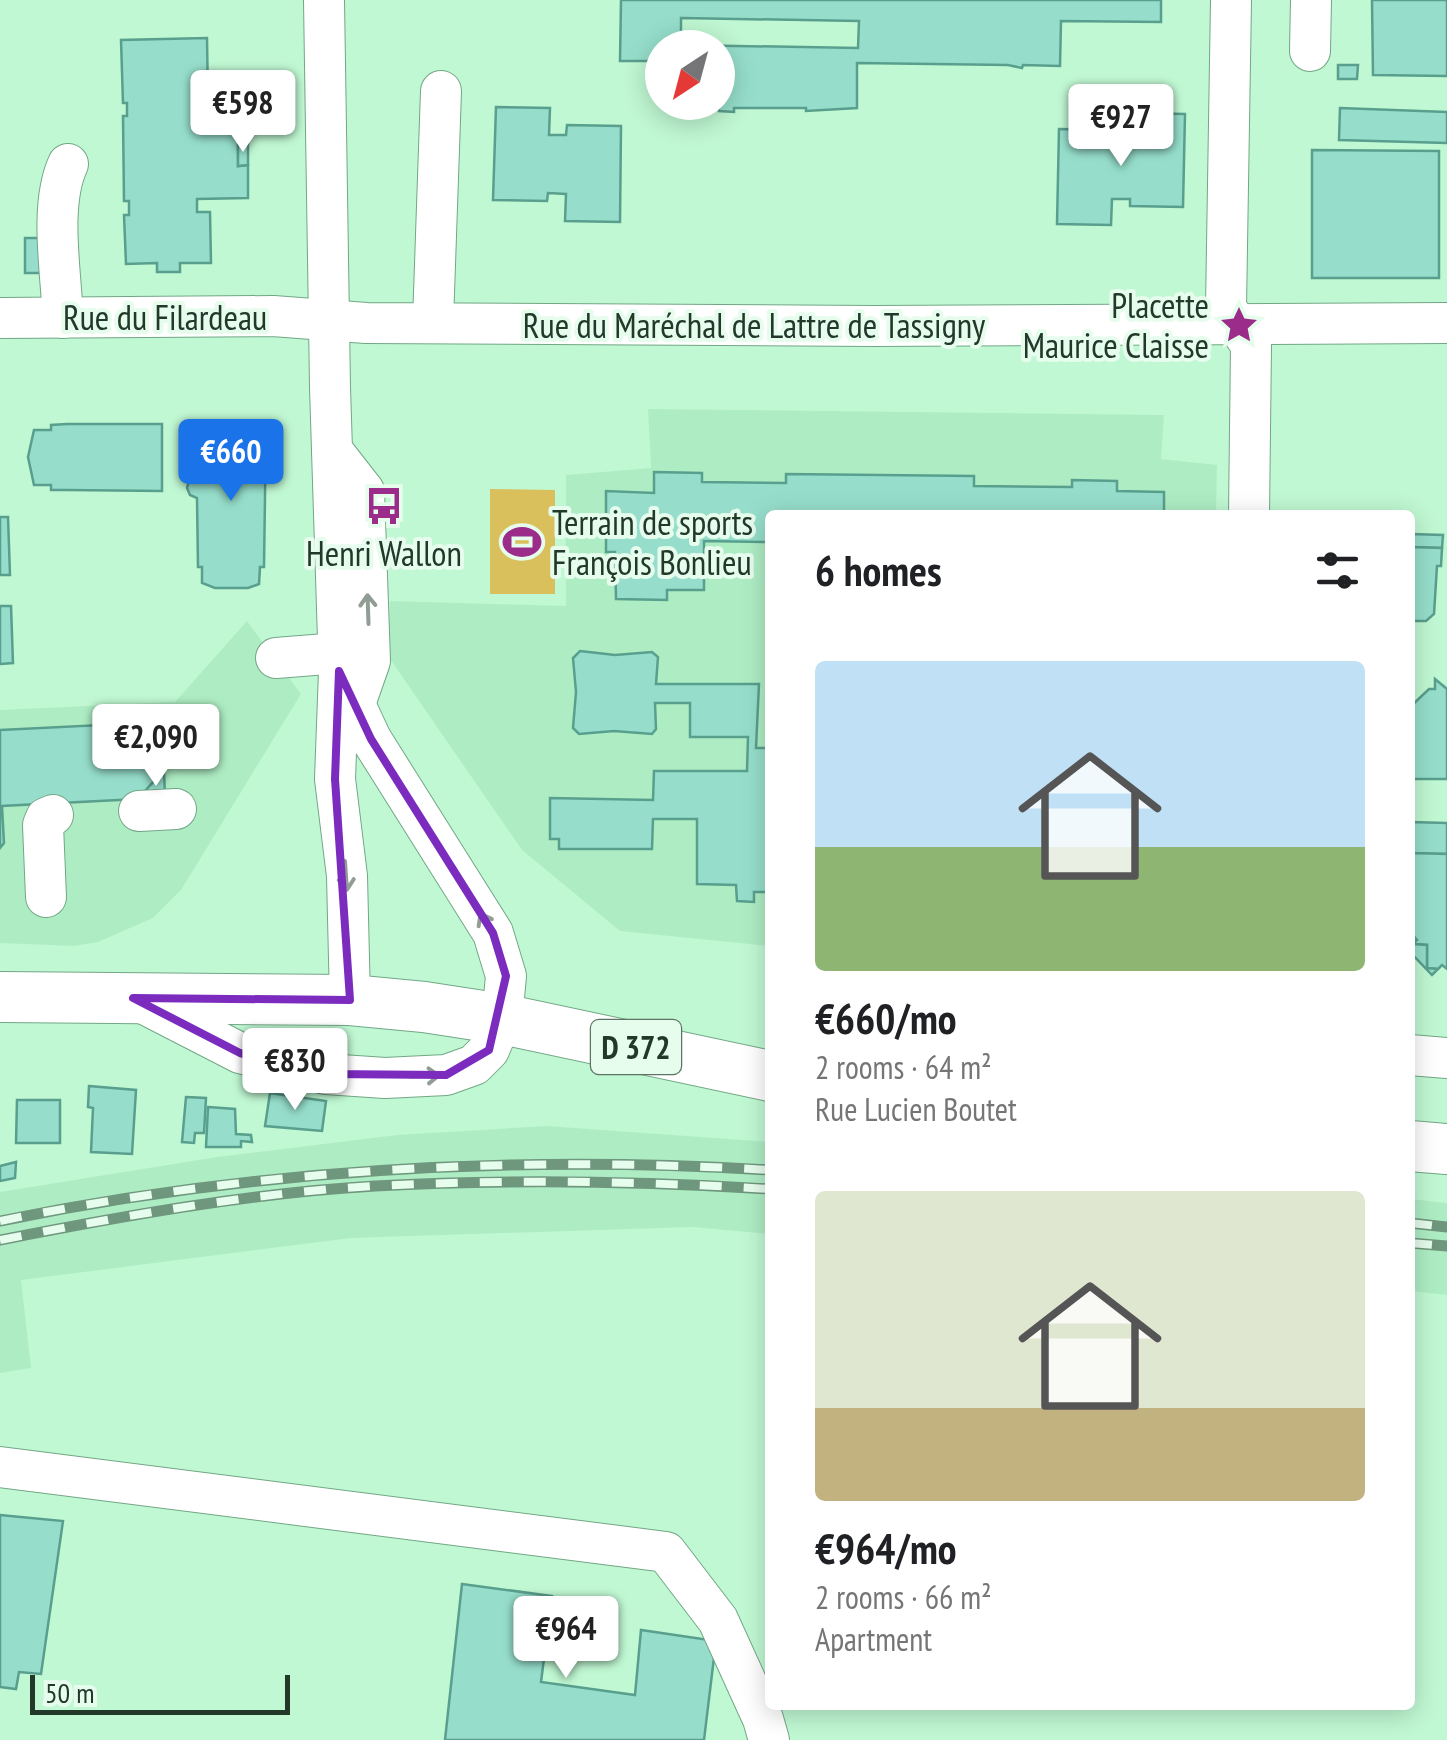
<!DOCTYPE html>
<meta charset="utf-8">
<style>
:root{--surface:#fff;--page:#f2f2f2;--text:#202124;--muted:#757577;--accent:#1a73e8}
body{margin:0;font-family:"PT Sans Narrow",sans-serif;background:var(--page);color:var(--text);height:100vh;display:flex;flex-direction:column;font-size:38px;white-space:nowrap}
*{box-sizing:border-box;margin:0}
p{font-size:32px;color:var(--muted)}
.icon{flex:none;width:55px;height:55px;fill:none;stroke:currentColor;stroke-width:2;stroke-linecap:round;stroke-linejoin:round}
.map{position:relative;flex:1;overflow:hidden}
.panel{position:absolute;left:765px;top:510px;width:650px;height:1200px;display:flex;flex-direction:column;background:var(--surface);border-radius:10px;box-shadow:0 5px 25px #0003}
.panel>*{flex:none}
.needle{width:65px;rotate:216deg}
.buttons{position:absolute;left:645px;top:30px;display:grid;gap:20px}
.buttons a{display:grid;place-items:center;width:90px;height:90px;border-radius:50%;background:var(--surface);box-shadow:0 5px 25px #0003;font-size:50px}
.scale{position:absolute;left:30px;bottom:25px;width:260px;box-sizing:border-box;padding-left:10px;border:5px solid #22392a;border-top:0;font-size:28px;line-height:35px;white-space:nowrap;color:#22392a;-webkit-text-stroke:8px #e6fced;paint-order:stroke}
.price{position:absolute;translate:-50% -85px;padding:0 22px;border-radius:10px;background:#fff;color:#222;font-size:32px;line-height:65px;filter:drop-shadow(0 2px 5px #0008)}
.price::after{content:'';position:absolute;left:50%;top:60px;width:30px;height:22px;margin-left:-15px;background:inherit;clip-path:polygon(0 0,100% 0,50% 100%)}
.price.current{background:var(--accent);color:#fff}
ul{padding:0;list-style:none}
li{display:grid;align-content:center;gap:20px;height:530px;padding:0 50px}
li span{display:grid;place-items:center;height:310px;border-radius:10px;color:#555}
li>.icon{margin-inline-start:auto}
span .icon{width:180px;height:180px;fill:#fffc;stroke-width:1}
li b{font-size:42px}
h2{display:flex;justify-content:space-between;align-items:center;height:120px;padding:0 50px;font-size:42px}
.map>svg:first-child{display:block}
</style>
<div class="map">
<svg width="1447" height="1740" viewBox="0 0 1447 1740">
<rect width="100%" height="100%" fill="#c0f8d3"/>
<g fill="#aeedc4">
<polygon points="648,409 1164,415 1161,459 1217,465 1216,515 770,515 770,946 620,931 522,850 388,656 390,601 566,606 566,475 651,468"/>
<polygon points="247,621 301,694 181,890 153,918 98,942 73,946 0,943 0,710 175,702"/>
<polygon points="547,1126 770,1142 770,1234 692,1227 351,1238 21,1280 31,1368 0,1373 0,1192 217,1157 397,1135"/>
<polygon points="1410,1199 1447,1203 1447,1295 1410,1291"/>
</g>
<polygon fill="#d9c05c" points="490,489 555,490 555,594 490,594"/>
<g fill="#96decb" stroke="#599f8d" stroke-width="2.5" fill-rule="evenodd">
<path d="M621,0h540v22l-100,-1 -1,45 -37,-1 -1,3 -14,-3 -151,-2v45l-51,3v-3h-72v4l-15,-1v-3l-38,-1v-5h37v-54h-56v13h-42zM681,18l178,3 -1,27 -177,-3z"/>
<polygon points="1372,0 1447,0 1447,76 1373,75"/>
<polygon points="207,38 208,99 195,100 196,113 247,112 248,144 238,145 238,166 248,165 248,198 197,199 197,212 210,212 211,263 180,263 180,272 157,272 157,263 126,264 124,215 129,215 129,201 124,201 123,116 127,116 127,103 123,103 121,40"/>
<polygon points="1338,65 1358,65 1357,79 1338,79"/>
<polygon points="496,107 550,108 549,135 566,135 567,125 621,126 620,222 565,221 566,194 548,193 547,201 493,200"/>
<polygon points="1340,108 1447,112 1447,143 1339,140"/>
<polygon points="1131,113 1185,114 1183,207 1130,206 1130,199 1112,199 1111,225 1057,224 1059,129 1113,130 1114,140 1130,140"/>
<polygon points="248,144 248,165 238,166 238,145"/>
<polygon points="1312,150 1439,151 1439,278 1312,278"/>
<rect x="25" y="238" width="28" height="35"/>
<polygon points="67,424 162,424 162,491 67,490 51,490 51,485 34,485 28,457 34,430 51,430 51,425"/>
<polygon points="198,425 266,425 264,567 260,567 259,584 248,588 215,588 202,583 202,567 198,567 197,498 190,495 187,488 189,481 197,478"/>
<polygon points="654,472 702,473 702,482 786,483 786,474 974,476 974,486 1072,487 1072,480 1117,481 1117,491 1164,492 1164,515 770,515 770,542 704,541 704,590 667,590 667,600 616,599 615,552 606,552 606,491 654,493"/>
<polygon points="0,517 8,517 10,575 0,575"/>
<polygon points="1410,534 1443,535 1442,548 1410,547"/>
<polygon points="1410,547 1442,548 1441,566 1437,566 1434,614 1426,621 1410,621"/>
<polygon points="0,606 11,606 13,663 0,664"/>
<polygon points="580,651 615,655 652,652 658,657 656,684 759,684 756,748 770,748 770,892 754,892 754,902 737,901 736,885 697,884 697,819 653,819 652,849 559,849 559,839 550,839 550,798 653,800 654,771 747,771 748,737 690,737 690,703 655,703 656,729 652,734 614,731 579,734 573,728 576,692 573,658"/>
<polygon points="1435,679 1447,689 1447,779 1410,779 1410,707 1429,689 1435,689"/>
<polygon points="162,722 164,770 138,799 2,806 4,843 0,848 0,730"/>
<polygon points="164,770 165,798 138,799"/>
<polygon points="1410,822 1447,823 1447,854 1410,853"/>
<polygon points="1410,853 1447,854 1447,969 1442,965 1438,969 1427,968 1427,945 1413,944 1417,940 1410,932"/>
<polygon points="1413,944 1427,945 1427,968 1438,969 1432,975 1410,952"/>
<polygon points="89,1086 136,1090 132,1154 91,1152 93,1108 88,1107"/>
<polygon points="270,1093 326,1101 322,1131 265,1126"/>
<polygon points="186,1097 206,1098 204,1133 195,1133 194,1143 182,1142"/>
<polygon points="17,1100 60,1100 60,1143 16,1143"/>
<polygon points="208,1107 235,1109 236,1134 251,1135 252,1142 241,1141 241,1147 206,1147"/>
<polygon points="16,1162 15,1178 0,1181 0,1166"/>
<polygon points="0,1515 63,1521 41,1674 19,1672 16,1689 0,1687"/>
<polygon points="462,1584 552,1596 541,1682 635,1695 641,1630 716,1641 704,1740 445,1740"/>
</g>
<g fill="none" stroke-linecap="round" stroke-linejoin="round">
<g stroke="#72a785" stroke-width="42">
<g id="minor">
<polyline points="324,0 330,387 339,671 335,779 347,876 350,1000"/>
<polyline points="1231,0 1226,308 1251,345 1249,515"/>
<polyline points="1310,51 1311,0"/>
<polyline points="0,318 273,316 366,323 874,326 1447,323"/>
<path d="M63,318c-2,-46 -14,-113 5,-154"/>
<polyline points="433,322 441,91"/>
<polyline points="332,450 364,491 370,661 355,704"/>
<polyline points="276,658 339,653"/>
<polyline points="139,811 176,809"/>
<polyline points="46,897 43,825 46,818 53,815"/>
<polyline points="133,998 240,1053 326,1074 385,1078 446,1075 474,1065 489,1050 502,1019 506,976 493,933 371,739 341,674"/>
<polyline points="1410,1055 1447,1058"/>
<polyline points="0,1467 666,1552 718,1620 763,1719 769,1740"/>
</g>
</g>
<g stroke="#72a785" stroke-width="52">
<g id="major">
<polyline points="0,997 350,1000 424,1007 502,1019 770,1076"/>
<polyline points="1410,1146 1447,1149"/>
</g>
</g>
<use href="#minor" stroke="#fff" stroke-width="40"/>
<use href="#major" stroke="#fff" stroke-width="50"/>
<g stroke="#6f977d" stroke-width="11">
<g id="rail">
<path d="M0,1221c254,-52 512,-66 770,-51"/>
<polyline points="1410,1223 1447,1227"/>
<path d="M0,1240c123,-24 250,-47 375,-54 132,-7 264,-5 395,3"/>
<polyline points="1410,1243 1447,1246"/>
</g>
</g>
<use href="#rail" stroke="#e6fced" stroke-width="8" stroke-dasharray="22" stroke-linecap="butt"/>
</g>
<defs><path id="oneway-shaft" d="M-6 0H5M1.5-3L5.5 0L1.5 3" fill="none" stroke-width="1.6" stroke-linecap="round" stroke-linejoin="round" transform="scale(2.5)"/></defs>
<g stroke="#909c94">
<use href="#oneway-shaft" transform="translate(368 609) rotate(-92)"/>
<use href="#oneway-shaft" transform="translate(346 876) rotate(86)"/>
<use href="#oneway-shaft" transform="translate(487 926) rotate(-118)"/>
<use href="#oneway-shaft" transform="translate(425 1076) rotate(-2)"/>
</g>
<path fill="none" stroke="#7b2cbf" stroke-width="8" stroke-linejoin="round" d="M339,671l32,68 122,194 13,43 -17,74 -43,25 -120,-1 -86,-21 -107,-55 217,2 -15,-221z"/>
<defs>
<g id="sight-bare" transform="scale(3)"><path d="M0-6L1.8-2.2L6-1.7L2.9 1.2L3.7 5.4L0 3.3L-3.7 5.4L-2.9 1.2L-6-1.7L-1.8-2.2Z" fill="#9c2c89" stroke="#e6fced" stroke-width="2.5" paint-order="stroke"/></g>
<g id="bus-bare" transform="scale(3)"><path d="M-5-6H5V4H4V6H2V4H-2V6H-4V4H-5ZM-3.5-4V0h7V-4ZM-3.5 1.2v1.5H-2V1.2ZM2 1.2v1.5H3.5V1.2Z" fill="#9c2c89" stroke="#e6fced" stroke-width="2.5" paint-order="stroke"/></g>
<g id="stadium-bare" transform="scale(3)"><path d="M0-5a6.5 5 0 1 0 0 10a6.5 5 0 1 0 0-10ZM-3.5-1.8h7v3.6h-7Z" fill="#9c2c89" stroke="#e6fced" stroke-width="2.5" paint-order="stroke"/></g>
</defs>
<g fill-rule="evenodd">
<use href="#sight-bare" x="1239" y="325"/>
<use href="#bus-bare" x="384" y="506"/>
<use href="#stadium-bare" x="522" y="542"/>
</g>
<g text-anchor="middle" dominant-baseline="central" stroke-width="8" stroke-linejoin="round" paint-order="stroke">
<rect fill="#e6fced" stroke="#5d7464" stroke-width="2.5" x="591" y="1020" width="90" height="54" rx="8"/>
<g font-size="32" font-weight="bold" fill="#22392a">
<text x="636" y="1047">D 372</text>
</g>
<g font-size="35" fill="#22392a" stroke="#e6fced" text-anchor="end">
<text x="1209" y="305">Placette<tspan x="1209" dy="40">Maurice Claisse</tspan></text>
<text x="552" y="522" text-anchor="start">Terrain de sports<tspan x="552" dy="40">François Bonlieu</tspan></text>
<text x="384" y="553" text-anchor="middle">Henri Wallon</text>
</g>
<g font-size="35" fill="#22392a" stroke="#e6fced">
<text x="165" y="317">Rue du Filardeau</text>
<text x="754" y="325">Rue du Maréchal de Lattre de Tassigny</text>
</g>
</g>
</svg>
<div class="buttons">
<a><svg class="needle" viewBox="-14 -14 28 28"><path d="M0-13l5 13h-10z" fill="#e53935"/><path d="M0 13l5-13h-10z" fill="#757577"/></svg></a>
</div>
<div class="scale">50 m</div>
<b class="price" style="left:243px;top:155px">€598</b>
<b class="price" style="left:1121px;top:169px">€927</b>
<b class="price current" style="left:231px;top:504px">€660</b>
<b class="price" style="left:156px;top:789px">€2,090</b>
<b class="price" style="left:295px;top:1113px">€830</b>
<b class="price" style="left:566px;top:1681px">€964</b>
<section class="panel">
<h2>6 homes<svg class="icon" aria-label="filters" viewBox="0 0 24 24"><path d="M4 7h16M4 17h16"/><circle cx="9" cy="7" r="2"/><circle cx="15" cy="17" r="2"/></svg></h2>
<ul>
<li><span style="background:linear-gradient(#bfe0f5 60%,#8fb573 0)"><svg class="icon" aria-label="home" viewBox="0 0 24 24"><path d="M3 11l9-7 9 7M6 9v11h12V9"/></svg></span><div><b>€660/mo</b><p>2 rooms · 64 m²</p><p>Rue Lucien Boutet</p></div></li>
<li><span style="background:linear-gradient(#dfe7d0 70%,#c2b280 0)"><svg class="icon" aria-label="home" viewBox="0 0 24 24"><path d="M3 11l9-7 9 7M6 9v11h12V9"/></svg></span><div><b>€964/mo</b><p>2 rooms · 66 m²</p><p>Apartment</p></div></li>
</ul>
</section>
</div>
